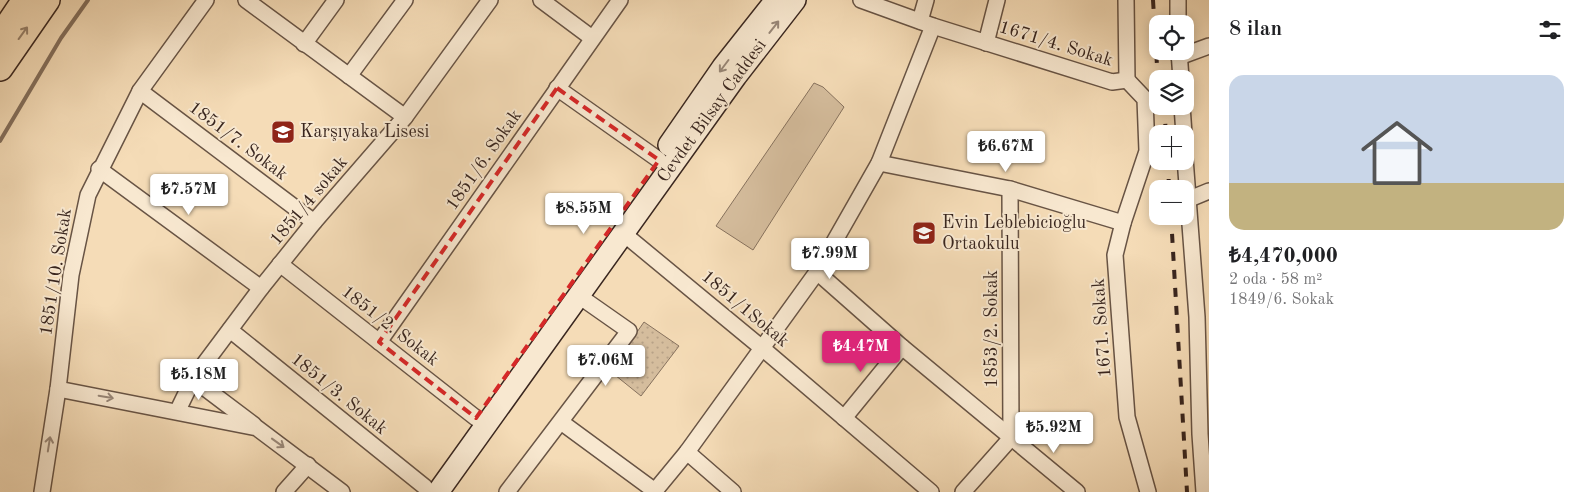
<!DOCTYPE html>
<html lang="tr">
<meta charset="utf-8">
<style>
:root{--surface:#fff;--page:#f2f2f2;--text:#202124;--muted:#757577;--accent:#db2777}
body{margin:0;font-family:"Old Standard TT",serif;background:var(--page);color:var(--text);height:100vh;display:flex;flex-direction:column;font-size:19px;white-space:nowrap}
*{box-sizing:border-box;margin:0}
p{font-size:16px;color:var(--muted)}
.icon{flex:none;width:28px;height:28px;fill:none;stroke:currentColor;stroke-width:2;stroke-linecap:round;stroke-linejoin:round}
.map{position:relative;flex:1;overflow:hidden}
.panel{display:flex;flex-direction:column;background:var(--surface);width:375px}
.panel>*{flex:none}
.fabs{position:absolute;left:1149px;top:15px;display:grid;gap:10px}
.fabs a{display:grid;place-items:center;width:45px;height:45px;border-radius:10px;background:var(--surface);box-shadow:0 2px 12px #0003;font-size:25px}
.price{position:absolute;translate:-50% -42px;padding:0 11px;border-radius:5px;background:#fff;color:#222;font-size:16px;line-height:32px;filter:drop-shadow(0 1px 2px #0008)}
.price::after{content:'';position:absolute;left:50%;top:30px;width:15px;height:11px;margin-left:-8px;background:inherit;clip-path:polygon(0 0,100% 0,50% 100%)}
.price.on{background:var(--accent);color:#fff}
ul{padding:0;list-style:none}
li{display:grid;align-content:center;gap:10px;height:265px;padding:0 20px}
li span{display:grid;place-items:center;height:155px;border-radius:15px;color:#555}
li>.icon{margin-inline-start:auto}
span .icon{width:90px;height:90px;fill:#fffc;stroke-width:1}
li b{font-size:21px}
h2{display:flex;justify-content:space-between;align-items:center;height:60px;padding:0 20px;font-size:21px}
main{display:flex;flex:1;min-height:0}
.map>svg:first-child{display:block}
</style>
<main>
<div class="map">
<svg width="1209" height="492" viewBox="0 0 1209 492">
<defs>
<pattern id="grass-dots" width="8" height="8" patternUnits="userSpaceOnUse" patternTransform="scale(1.25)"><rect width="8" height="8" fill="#d5bd9d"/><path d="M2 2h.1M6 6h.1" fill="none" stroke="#b8a287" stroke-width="1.8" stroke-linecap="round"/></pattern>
</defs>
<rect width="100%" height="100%" fill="#f5dcb7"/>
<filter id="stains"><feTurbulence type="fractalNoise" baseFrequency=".004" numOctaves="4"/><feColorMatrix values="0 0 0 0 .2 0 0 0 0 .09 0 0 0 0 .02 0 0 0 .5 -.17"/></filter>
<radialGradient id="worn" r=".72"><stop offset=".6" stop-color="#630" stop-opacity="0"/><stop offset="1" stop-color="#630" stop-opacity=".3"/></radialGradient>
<polygon fill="url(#grass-dots)" stroke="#87725e" points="644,322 679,346 641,396 610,371"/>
<polygon fill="#d5bd9d" stroke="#87725e" points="814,83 823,87 844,107 753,250 716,226"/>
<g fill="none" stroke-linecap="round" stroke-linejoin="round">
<polyline stroke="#836e5b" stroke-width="4" points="0,141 61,38 88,0"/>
<g stroke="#685445" stroke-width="18">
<g id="minor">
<polyline points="246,0 405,117"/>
<polyline points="541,0 592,38"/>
<polyline points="861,0 933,26 1112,82 1127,80"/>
<polyline points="1126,0 1127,80"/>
<polyline points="920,21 926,0"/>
<polyline points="1178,24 1178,0"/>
<polyline points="986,43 997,0"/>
<polyline points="304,44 336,0"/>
<polyline points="1179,51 1181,79"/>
<polyline points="1179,57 1209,46"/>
<polyline points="349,76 405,0"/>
<polyline points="1127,80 1145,99 1147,151 1123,223 1115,255 1127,417 1148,492"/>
<polyline points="557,88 659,160"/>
<polyline points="140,91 314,222"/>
<polyline points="1182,106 1184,134"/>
<polyline points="1185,158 1197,317 1200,434 1204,492"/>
<polyline points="879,163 1010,189 1123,223"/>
<polyline points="99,169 261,288"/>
<polyline points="1010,189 1011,438"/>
<polyline points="1187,200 1209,191"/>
<polyline points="624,234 762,348 931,492"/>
<polyline points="280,264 476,418"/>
<polyline points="817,272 902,347 1077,492"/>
<polyline points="230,330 425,487"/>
<polyline points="379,342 620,0"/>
<polyline points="193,379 254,425"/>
<polyline points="58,389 257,428 342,492"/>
<polyline points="178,410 193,379 261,288 314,222 405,117 490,0"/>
<polyline points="844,418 902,347"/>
<polyline points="561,422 655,491"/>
<polyline points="687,452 733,492"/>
<polyline points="42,492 58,389 71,275 88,195 140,91 206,0"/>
<polyline points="284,492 308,465"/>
<polyline points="507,492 629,331 579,296"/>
<polyline points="654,492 687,452 817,272 879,163 933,26"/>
<polyline points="963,492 1011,438"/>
</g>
</g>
<g stroke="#39261f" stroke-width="24">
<g id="secondary">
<polyline points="669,145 723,67 776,0"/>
<polyline points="438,492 736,76 795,0"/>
</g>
</g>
<g stroke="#39261f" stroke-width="28">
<g id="trunk">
<polyline points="0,37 25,0"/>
<polyline points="0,68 47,0"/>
</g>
</g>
<use href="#minor" stroke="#f8e8d0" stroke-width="15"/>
<use href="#secondary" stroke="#f8e8d0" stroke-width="21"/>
<use href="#trunk" stroke="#f5dcb7" stroke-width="25"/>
<g stroke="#39261f" stroke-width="4" stroke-dasharray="9 9" stroke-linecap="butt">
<polyline points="1153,0 1158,82"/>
<polyline points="1164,106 1166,134"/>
<polyline points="1168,161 1169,189"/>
<polyline points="1171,216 1187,492"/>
</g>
</g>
<defs><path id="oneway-shaft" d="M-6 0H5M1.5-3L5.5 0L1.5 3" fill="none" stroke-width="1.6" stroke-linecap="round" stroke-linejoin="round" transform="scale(1.25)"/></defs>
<g stroke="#988778">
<use href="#oneway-shaft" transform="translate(774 27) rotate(-52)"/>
<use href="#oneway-shaft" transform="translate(724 66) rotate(127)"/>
<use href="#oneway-shaft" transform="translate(106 397) rotate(10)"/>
<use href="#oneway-shaft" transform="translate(278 443) rotate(36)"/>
<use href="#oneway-shaft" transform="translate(49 444) rotate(-81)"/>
</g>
<use stroke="#97816b" href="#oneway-shaft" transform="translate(23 33) rotate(-54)"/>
<path fill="none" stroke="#d62828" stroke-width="4" stroke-dasharray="10 6" stroke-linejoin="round" d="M557,88l102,72 -183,258 -97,-76z"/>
<defs>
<g id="school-square" transform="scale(1.25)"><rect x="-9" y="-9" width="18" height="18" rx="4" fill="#8f2418" stroke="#f8e8d0"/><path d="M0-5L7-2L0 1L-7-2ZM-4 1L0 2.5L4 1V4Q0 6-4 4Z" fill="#fff"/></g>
</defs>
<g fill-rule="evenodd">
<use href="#school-square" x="283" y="132"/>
<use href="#school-square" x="924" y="233"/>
</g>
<g text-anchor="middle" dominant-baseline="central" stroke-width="4" stroke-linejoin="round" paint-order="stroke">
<g font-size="18" fill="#39261f" stroke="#f8e8d0">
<text transform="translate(1056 44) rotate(17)">1671/4. Sokak</text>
<text transform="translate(712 111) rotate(-54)">Cevdet Bilsay Caddesi</text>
<text transform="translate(238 141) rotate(37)">1851/7. Sokak</text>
<text transform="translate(484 160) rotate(-55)">1851/6. Sokak</text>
<text transform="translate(309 201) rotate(-50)">1851/4 sokak</text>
<text transform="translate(56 272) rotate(-81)">1851/10. Sokak</text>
<text transform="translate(745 309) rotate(40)">1851/1Sokak</text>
<text transform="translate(390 326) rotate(38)">1851/2. Sokak</text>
<text transform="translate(1102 328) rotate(-94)">1671. Sokak</text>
<text transform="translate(992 329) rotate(-90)">1853/2. Sokak</text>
<text transform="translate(339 394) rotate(39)">1851/3. Sokak</text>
</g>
<g font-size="18" fill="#39261f" stroke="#f8e8d0" text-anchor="start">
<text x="300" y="132">Karşıyaka Lisesi</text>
<text x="942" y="223">Evin Leblebicioğlu<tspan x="942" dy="21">Ortaokulu</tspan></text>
</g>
</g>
<rect width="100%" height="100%" filter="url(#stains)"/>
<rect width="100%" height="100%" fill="url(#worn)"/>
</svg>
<div class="fabs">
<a><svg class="icon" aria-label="locate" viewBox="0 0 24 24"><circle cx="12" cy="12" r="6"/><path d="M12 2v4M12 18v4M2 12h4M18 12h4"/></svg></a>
<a><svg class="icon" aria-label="layers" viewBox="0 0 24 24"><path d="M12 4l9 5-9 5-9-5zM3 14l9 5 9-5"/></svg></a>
<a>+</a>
<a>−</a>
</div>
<b class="price" style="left:1006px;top:173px">₺6.67M</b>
<b class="price" style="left:189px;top:216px">₺7.57M</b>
<b class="price" style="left:584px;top:235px">₺8.55M</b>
<b class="price" style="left:830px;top:280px">₺7.99M</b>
<b class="price on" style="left:861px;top:373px">₺4.47M</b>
<b class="price" style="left:606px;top:387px">₺7.06M</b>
<b class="price" style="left:199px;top:401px">₺5.18M</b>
<b class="price" style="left:1054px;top:454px">₺5.92M</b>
</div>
<section class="panel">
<h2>8 ilan<svg class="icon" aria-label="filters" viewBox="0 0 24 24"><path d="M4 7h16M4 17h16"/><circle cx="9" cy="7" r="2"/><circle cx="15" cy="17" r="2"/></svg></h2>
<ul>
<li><span style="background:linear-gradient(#c9d6e8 70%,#c2b280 0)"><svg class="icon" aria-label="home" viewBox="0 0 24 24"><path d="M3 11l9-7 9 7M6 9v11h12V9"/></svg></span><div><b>₺4,470,000</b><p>2 oda · 58 m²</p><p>1849/6. Sokak</p></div></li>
</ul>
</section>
</main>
